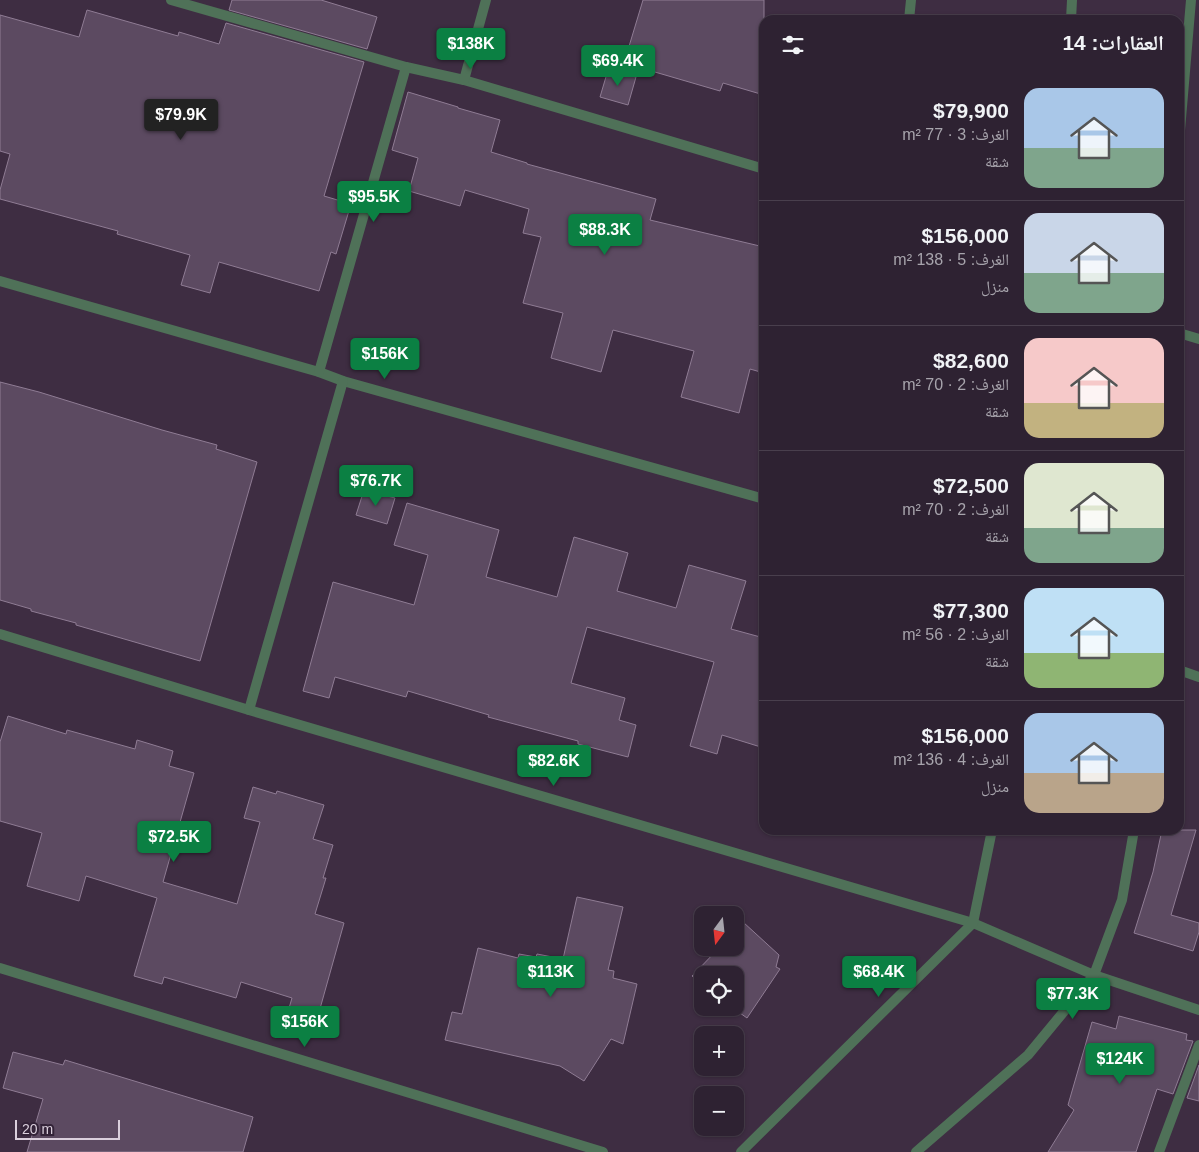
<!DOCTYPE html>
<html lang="ar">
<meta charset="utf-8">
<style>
:root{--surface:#2e2232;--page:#3a2f3e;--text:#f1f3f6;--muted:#a7a4ac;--line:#493f4d;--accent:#0b8043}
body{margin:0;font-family:Helvetica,"Noto Naskh Arabic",sans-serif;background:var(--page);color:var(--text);direction:rtl;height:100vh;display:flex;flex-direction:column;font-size:19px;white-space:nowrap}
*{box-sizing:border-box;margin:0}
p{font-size:16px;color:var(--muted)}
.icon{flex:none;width:28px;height:28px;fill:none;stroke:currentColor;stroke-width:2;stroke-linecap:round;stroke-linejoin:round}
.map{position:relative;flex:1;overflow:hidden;direction:ltr}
.drawer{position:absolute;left:759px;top:15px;width:425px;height:820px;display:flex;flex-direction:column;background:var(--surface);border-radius:15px;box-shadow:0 1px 4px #0004,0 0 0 1px var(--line);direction:rtl}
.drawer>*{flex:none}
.needle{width:32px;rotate:195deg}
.controls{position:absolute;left:694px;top:906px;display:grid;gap:10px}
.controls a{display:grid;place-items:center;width:50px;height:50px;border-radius:10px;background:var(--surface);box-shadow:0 1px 4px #0004,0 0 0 1px var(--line);font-size:25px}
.scale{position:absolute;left:15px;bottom:12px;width:105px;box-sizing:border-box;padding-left:5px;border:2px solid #dacfdc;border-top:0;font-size:14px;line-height:18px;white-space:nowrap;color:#dacfdc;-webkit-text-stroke:4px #332338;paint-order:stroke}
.price{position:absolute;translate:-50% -42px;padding:0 11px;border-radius:5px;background:var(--accent);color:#fff;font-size:16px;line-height:32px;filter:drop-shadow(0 1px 2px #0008)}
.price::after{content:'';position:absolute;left:50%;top:30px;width:15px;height:11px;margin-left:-8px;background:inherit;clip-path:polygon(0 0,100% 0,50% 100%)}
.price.on{background:#222;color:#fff}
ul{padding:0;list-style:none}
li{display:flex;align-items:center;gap:15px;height:125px;padding:0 20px}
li+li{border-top:1px solid var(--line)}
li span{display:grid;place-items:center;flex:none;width:140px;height:100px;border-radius:15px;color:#555}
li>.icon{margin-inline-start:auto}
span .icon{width:60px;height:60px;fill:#fffc;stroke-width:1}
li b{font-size:21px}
h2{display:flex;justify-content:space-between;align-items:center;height:60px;padding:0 20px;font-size:21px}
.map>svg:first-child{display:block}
</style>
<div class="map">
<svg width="1199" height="1152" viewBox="0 0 1199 1152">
<rect width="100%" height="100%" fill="#3e2d42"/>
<g fill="#5c4a61" stroke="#8f7c94">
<polygon points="232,0 321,0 377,17 367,49 229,10"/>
<polygon points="643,0 764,0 764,95 723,83 720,91 624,63"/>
<polygon points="87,10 178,36 179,32 219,44 226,23 364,62 324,196 351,204 336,254 331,252 319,291 219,262 210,293 181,285 190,255 117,234 118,231 0,199 0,190 10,154 0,151 0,15 79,37"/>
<polygon points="608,70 636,77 628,105 600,97"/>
<polygon points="408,92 458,107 458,108 500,120 491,152 527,163 527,164 656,199 650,220 764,247 764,373 750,369 739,413 681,397 694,351 613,330 601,372 551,358 563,313 523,303 541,237 523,233 529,209 465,190 460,206 409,191 418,158 392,150"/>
<polygon points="0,382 39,392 162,430 217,445 216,449 257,462 200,661 76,625 76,623 31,611 31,609 0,600"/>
<polygon points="364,490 395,498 387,524 356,515"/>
<polygon points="407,503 499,530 486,577 557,597 574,537 628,553 617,591 676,608 689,565 746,581 731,629 764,638 764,748 722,735 717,754 690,746 714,662 587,627 571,683 625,698 619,720 636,725 628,757 578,744 578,741 488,717 489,715 408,691 406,697 335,677 329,698 303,691 333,582 414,605 428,555 394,545"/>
<polygon points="8,716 66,734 67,730 135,749 137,740 173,751 169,766 194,773 163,882 237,904 260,822 244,818 253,787 276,794 277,791 324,805 313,839 333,845 323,878 326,878 315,914 344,923 316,1023 287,1015 292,998 241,982 236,998 164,977 162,984 134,976 157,898 86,876 79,901 27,886 42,833 0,821 0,742"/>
<polygon points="1162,830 1196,830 1171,915 1199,923 1199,932 1193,951 1134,933 1153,872"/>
<polygon points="577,897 623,907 608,970 614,971 613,978 637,984 623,1044 611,1039 584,1081 560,1066 445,1040 452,1012 462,1014 478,948 518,958 519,954 536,957 537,954 563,959"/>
<polygon points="743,922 779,955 776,967 780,969 747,1018 733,1008 735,1008 735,975 702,975 702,984 692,976 719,948 735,948 735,930"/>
<polygon points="1119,1016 1187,1034 1186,1040 1193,1041 1173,1094 1157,1089 1136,1152 1048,1152 1074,1110 1068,1105 1092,1022 1116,1029"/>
<polygon points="13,1052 63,1065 65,1060 253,1117 243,1152 27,1152 43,1099 3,1088"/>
<polygon points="1199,1065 1199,1101 1187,1098"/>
</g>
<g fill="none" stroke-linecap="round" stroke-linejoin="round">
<g stroke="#4f7158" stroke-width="10">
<polyline points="171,0 406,67 464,80 764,169"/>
<polyline points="909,20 911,0"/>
<polyline points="1071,20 1072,0"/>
<polyline points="464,80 486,0"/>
<polyline points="1179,142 1191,0"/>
<polyline points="0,281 319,372 343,381 764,499"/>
<polyline points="1179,333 1199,339"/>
<polyline points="319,372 406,67"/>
<polyline points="0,634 249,710 973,923 1094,975 1199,1010"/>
<polyline points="1179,670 1199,677"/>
<polyline points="249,710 343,381"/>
<polyline points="0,968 603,1152"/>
<polyline points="741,1152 973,923 992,830"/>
<polyline points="916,1152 1028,1055 1094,975 1122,900 1134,830"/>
<polyline points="1159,1152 1199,1045"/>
</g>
</g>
</svg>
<div class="controls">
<a><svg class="needle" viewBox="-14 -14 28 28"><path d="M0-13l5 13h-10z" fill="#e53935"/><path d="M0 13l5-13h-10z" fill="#a7a4ac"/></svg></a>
<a><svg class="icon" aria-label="locate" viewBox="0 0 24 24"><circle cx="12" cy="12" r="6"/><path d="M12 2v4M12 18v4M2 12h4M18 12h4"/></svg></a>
<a>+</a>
<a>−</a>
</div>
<div class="scale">20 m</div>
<b class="price" style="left:471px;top:70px">$138K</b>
<b class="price" style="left:618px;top:87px">$69.4K</b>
<b class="price on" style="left:181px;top:141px">$79.9K</b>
<b class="price" style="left:374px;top:223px">$95.5K</b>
<b class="price" style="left:605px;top:256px">$88.3K</b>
<b class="price" style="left:385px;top:380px">$156K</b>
<b class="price" style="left:376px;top:507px">$76.7K</b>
<b class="price" style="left:554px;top:787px">$82.6K</b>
<b class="price" style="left:174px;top:863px">$72.5K</b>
<b class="price" style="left:551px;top:998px">$113K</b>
<b class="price" style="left:879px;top:998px">$68.4K</b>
<b class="price" style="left:1073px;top:1020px">$77.3K</b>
<b class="price" style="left:305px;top:1048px">$156K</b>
<b class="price" style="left:1120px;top:1085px">$124K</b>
<section class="drawer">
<h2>العقارات: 14<svg class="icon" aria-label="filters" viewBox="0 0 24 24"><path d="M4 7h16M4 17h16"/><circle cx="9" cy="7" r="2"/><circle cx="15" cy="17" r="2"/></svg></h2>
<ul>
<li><span style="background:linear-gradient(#a9c7e8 60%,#7fa58c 0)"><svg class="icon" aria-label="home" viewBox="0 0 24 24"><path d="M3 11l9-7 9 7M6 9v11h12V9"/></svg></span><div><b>$79,900</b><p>الغرف: 3 · 77 m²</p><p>شقة</p></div></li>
<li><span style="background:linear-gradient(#c9d6e8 60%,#7fa58c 0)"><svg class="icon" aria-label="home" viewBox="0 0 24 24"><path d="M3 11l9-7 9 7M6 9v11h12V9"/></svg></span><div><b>$156,000</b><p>الغرف: 5 · 138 m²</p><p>منزل</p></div></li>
<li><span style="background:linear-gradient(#f6c9c9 65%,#c2b280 0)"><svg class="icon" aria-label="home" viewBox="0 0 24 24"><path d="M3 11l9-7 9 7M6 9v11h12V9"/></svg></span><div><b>$82,600</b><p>الغرف: 2 · 70 m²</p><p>شقة</p></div></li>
<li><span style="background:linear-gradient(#dfe7d0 65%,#7fa58c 0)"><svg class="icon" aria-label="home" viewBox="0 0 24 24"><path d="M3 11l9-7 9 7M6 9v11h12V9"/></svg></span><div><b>$72,500</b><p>الغرف: 2 · 70 m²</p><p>شقة</p></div></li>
<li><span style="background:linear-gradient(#bfe0f5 65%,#8fb573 0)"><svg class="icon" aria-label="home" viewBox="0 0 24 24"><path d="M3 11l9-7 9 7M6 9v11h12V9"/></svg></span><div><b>$77,300</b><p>الغرف: 2 · 56 m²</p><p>شقة</p></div></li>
<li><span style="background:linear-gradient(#a9c7e8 60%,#b9a48a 0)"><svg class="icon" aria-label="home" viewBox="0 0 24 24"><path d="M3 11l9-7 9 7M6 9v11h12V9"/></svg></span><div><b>$156,000</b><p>الغرف: 4 · 136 m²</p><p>منزل</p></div></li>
</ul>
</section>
</div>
